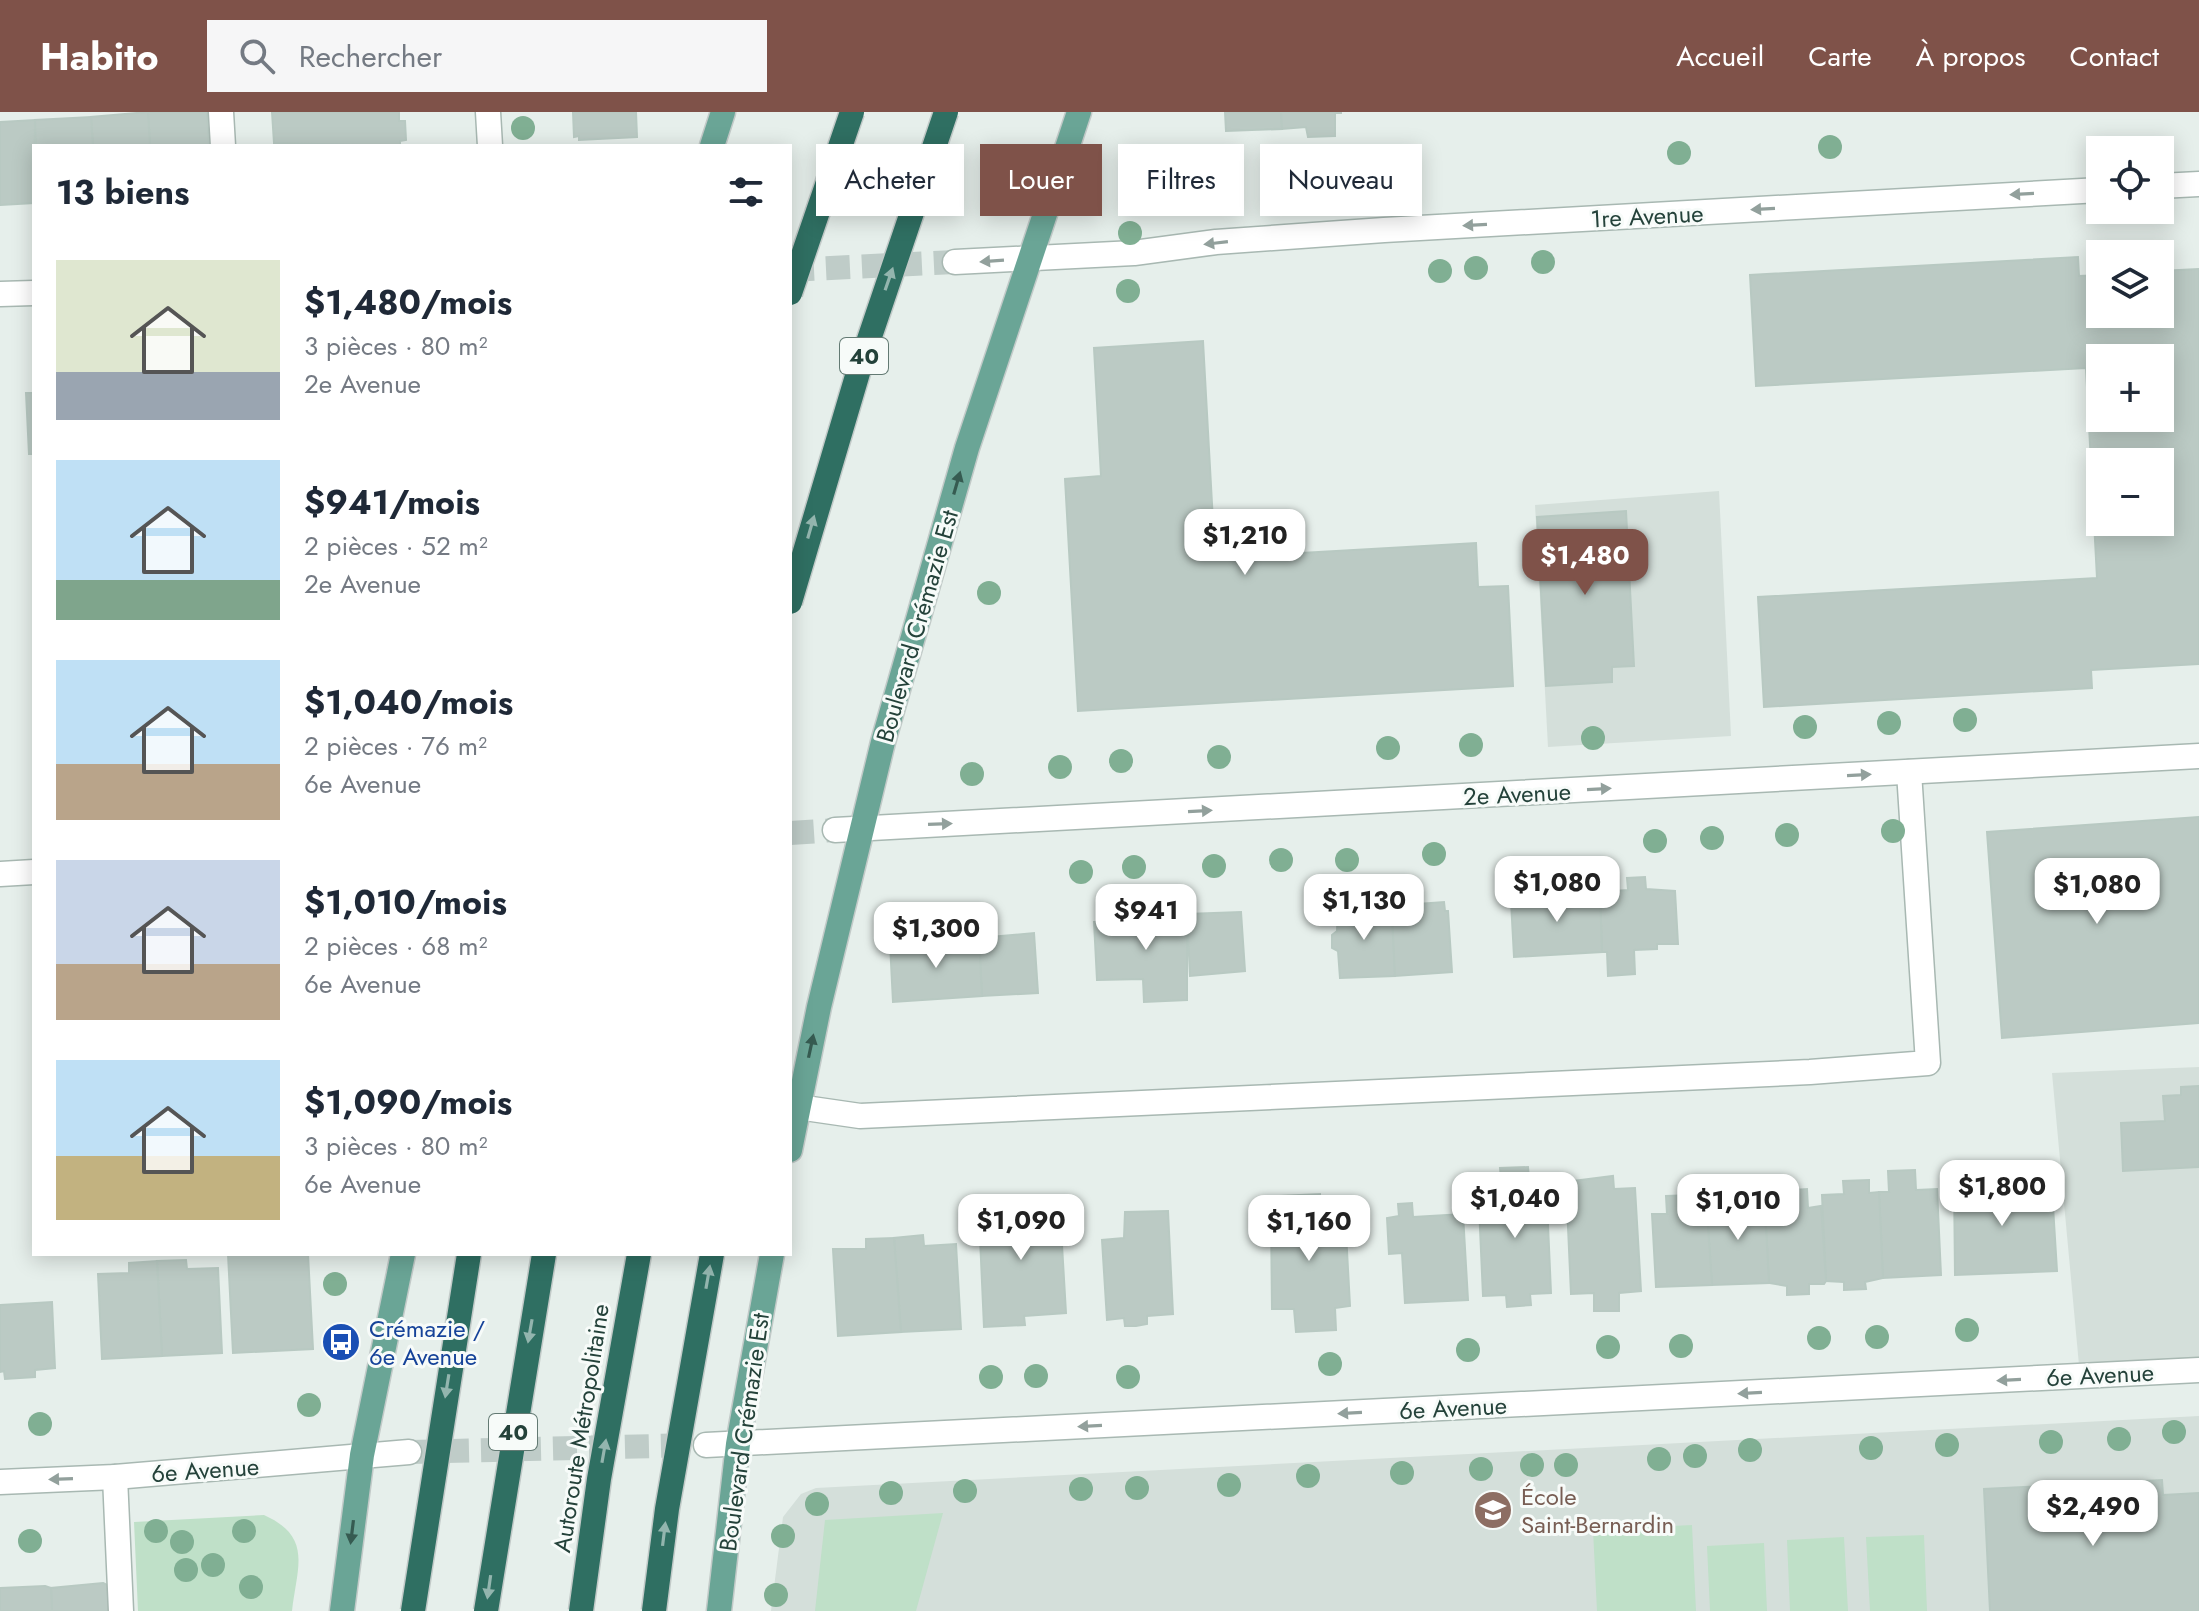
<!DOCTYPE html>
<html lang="fr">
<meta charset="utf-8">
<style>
:root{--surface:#fff;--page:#f6f6f7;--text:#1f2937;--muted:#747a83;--accent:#7f5249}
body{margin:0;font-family:Jost,sans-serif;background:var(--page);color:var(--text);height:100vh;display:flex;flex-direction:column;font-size:30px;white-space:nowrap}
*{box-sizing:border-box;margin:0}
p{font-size:26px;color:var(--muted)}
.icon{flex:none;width:44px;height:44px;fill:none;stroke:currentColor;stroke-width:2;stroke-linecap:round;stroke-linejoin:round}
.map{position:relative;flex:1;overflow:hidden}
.drawer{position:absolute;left:32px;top:32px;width:760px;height:1112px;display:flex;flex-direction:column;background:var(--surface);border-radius:0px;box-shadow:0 4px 20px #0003}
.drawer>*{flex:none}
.top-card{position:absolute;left:816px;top:32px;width:760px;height:72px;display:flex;gap:16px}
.fabs{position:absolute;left:2086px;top:24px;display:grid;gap:16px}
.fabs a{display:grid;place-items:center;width:88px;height:88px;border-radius:0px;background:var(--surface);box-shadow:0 4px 20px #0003;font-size:40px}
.price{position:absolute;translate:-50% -68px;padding:0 18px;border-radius:16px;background:#fff;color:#222;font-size:26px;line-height:52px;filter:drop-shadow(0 2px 4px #0008)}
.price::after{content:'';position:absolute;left:50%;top:48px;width:24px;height:18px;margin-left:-12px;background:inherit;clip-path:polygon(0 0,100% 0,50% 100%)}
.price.selected{background:var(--accent);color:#fff}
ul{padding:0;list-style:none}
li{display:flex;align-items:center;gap:24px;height:200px;padding:0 24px}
li span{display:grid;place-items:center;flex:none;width:224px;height:160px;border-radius:0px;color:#555}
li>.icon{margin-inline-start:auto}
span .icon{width:96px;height:96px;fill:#fffc;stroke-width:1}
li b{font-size:34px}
h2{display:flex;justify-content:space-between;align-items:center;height:96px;padding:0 24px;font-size:34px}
.tag{padding:0 28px;border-radius:0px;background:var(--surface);box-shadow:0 4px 20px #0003;font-size:28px;line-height:72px}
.tag.selected{background:var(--accent);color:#fff}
header{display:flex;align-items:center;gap:48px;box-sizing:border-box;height:112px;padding:0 40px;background:var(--accent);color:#fff}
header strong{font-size:38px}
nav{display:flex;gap:44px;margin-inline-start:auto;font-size:28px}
.search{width:560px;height:72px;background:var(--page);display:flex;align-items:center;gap:20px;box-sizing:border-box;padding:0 28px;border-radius:0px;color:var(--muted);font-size:30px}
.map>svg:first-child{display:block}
</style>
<header>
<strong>Habito</strong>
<div class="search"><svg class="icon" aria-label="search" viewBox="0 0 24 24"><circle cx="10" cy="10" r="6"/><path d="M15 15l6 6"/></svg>Rechercher</div>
<nav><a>Accueil</a><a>Carte</a><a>À propos</a><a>Contact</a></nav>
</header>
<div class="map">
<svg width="2199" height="1499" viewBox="0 0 2199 1499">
<rect width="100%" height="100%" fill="#e6efeb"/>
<g fill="#d4dfda">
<polygon points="1719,379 1731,624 1548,635 1535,393"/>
<polygon points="2199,955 2199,1258 2080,1264 2052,961"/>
<polygon points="2199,1304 2199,1499 771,1499 783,1405 801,1382 816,1376"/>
</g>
<g fill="#bfe0c8">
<polygon points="943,1401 916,1499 815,1499 825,1408"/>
<path d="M264,1403c49,22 33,52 28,96h-154l-4,-89z"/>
<polygon points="1692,1413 1696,1499 1597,1499 1593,1418"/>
<polygon points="1924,1423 1927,1499 1870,1499 1866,1425"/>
<polygon points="1844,1425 1848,1499 1790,1499 1787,1428"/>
<polygon points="1764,1431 1767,1499 1710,1499 1707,1434"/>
</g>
<g fill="#bbcac4" stroke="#b8c9c2" stroke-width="2" fill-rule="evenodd">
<polygon points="148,0 207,0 209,34 150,34"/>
<polygon points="148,0 150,34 93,34 91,5"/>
<polygon points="272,0 399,0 399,9 405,9 406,28 400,29 400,34 274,31"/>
<polygon points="573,0 636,0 637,25 579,28 579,24 574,25"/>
<polygon points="1225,0 1281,0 1282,17 1226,19"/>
<polygon points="1281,0 1341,0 1341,1 1335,1 1335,24 1308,25 1306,15 1282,17"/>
<polygon points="91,5 93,34 36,34 35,8"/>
<polygon points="35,8 34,91 0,93 0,10"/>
<path d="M2078,145l1,19 21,-1v39h60v-43l39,-2v395l-108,6 1,18 -328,19 -6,-110 339,-19 -11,-210 -330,18 -6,-111zM2100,246h60v60h-60zM2100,350h60v60h-60z"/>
<polygon points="1203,229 1215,446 1476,431 1478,475 1508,474 1513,574 1078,599 1065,367 1101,364 1094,236"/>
<polygon points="26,281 34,281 34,342 29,342"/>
<polygon points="1626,399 1634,554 1612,555 1612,570 1546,574 1537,405"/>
<polygon points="2199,705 2199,911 2002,926 1987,720"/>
<polygon points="1645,765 1646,777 1675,779 1678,832 1657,832 1657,837 1634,838 1635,862 1608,864 1607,840 1602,840 1600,780 1628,778 1627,766"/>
<polygon points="1549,776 1569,776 1569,781 1600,780 1602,840 1514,845 1511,789 1543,787 1543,782 1550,782"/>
<polygon points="1368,790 1369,803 1392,802 1395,864 1340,866 1338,839 1332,836 1332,823 1337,819 1338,792"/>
<polygon points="1444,790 1445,799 1448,799 1452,860 1395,864 1392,802 1419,801 1418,792"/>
<polygon points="1162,792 1163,803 1187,802 1187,888 1144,890 1143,867 1097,868 1094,810 1131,808 1132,793"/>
<polygon points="1241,800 1245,859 1190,864 1187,802"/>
<polygon points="1034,821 1038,881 982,884 979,826"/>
<polygon points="979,826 982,884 893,890 890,831"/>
<polygon points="2199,974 2199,1055 2123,1059 2121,1011 2165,1009 2163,984 2181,983 2181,975"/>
<polygon points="1528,1055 1529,1066 1535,1066 1537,1090 1547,1090 1551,1181 1530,1182 1531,1193 1507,1195 1506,1183 1483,1184 1479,1094 1488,1093 1487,1078 1502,1077 1500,1056"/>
<polygon points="1915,1058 1916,1078 1937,1077 1941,1163 1883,1166 1879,1080 1889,1080 1888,1059"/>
<polygon points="1613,1064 1614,1077 1635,1076 1641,1179 1619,1181 1619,1199 1594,1199 1594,1181 1571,1182 1566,1070"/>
<polygon points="2013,1064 2014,1081 2052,1078 2057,1159 1955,1163 1954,1066"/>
<polygon points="1869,1068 1869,1081 1879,1080 1883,1166 1865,1170 1866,1177 1844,1178 1844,1170 1826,1169 1822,1083 1844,1082 1843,1069"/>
<polygon points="1807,1077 1808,1096 1821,1094 1826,1169 1824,1172 1809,1172 1809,1182 1787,1183 1787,1174 1769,1171 1765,1097 1780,1097 1780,1079"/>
<polygon points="1747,1079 1748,1098 1765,1097 1769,1171 1712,1173 1707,1101 1720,1100 1719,1082"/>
<polygon points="1320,1082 1320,1093 1328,1093 1329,1103 1345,1102 1350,1194 1335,1196 1336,1218 1296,1220 1294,1197 1272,1197 1271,1106 1281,1105 1280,1084"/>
<polygon points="1694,1083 1695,1101 1707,1101 1712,1173 1656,1175 1652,1102 1667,1102 1666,1084"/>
<polygon points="1056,1088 1056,1099 1060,1099 1066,1201 1024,1204 1025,1213 984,1215 979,1103 989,1102 988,1091"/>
<polygon points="1412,1091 1413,1105 1463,1102 1468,1188 1405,1191 1402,1141 1389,1142 1387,1106 1399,1104 1398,1092"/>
<polygon points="1168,1099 1173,1202 1147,1204 1147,1212 1136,1214 1125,1214 1124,1206 1107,1208 1102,1128 1124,1126 1125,1100"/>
<polygon points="923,1123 924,1134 956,1132 961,1217 901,1220 894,1126"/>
<polygon points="894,1126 901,1220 838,1224 833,1137 866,1137 866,1127"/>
<polygon points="228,1142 308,1142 313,1237 233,1241"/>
<polygon points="186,1148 187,1157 218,1156 222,1241 162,1244 157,1149"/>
<polygon points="157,1149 162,1244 102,1247 98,1162 129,1161 129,1151"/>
<polygon points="52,1190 55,1256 35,1258 35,1265 5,1267 4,1259 0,1260 0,1193"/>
<polygon points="2162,1368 2163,1383 2199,1381 2199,1499 1990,1499 1984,1377"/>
<polygon points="103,1471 107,1473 109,1499 52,1499 51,1476"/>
<polygon points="45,1474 51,1476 52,1499 0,1499 0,1476"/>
</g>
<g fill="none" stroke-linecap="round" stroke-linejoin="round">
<g stroke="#bfccc8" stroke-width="24" stroke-dasharray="24 12" stroke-linecap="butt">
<polyline points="790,158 955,150"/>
<polyline points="790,721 835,718"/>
<polyline points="409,1340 696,1333"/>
</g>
<g stroke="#a8b8b2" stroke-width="27">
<g id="minor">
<polyline points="221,0 223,34"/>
<polyline points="488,0 490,34"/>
<polyline points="2160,74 2199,72"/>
<polyline points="955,150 1134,141 1216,130 1384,118 2100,78"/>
<polyline points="0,182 34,181"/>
<polyline points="835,718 2199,644"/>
<polyline points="0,762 34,760"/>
<polyline points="798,995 860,1004 1810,960 1928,951 1909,660"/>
<polyline points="706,1333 2199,1258"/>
<polyline points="115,1365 121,1499"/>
<polyline points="0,1370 115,1365 409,1340"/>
</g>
</g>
<g stroke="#c2cac8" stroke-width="27">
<g id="major">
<polyline points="712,34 723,0"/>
<polyline points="790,1038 819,895 883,630 967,336 1079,0"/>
<polyline points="342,1499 362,1343 403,1142"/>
<polyline points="719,1499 738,1332 772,1142"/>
</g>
</g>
<use href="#minor" stroke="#fff" stroke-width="24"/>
<use href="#major" stroke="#6aa596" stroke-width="24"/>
<g stroke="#c2cac8" stroke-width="27" stroke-linecap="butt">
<g id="highway-bridge">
<polyline points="790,181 852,0"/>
<polyline points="790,490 860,254 946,0"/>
<polyline points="413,1499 469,1142"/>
<polyline points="486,1499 544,1142"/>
<polyline points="581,1499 599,1367 639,1142"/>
<polyline points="654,1499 667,1397 712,1142"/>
</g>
</g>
<use href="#highway-bridge" stroke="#2f6f62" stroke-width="24"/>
</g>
<g fill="#80af93">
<circle cx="523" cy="16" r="12"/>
<circle cx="1830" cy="35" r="12"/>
<circle cx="1679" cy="41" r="12"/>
<circle cx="1384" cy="60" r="12"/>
<circle cx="1328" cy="63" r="12"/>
<circle cx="1130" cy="121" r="12"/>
<circle cx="1543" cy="150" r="12"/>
<circle cx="1476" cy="156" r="12"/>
<circle cx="1440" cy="159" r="12"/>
<circle cx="1128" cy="179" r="12"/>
<circle cx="989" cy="481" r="12"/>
<circle cx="1965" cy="608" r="12"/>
<circle cx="1889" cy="611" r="12"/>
<circle cx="1805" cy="615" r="12"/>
<circle cx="1593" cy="626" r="12"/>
<circle cx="1471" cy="633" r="12"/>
<circle cx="1388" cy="636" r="12"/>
<circle cx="1219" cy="645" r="12"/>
<circle cx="1121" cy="649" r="12"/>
<circle cx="1060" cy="655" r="12"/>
<circle cx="972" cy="662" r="12"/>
<circle cx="1893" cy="719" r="12"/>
<circle cx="1787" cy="723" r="12"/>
<circle cx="1712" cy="726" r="12"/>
<circle cx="1655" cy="729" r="12"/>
<circle cx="1434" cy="742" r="12"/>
<circle cx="1281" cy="748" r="12"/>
<circle cx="1347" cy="748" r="12"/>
<circle cx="1214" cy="754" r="12"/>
<circle cx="1134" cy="755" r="12"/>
<circle cx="1081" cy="760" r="12"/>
<circle cx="335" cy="1172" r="12"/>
<circle cx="1967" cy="1218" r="12"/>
<circle cx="1877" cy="1225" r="12"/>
<circle cx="1819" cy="1226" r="12"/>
<circle cx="1681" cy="1234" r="12"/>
<circle cx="1608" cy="1235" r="12"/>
<circle cx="1468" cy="1238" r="12"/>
<circle cx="1330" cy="1252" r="12"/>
<circle cx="1036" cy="1264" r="12"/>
<circle cx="991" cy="1265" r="12"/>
<circle cx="1128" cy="1265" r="12"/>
<circle cx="309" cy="1293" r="12"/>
<circle cx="40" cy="1312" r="12"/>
<circle cx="2174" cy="1320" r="12"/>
<circle cx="2119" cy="1327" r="12"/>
<circle cx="2051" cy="1330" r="12"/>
<circle cx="1947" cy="1333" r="12"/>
<circle cx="1871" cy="1336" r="12"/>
<circle cx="1750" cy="1338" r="12"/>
<circle cx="1695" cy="1344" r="12"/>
<circle cx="1659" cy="1347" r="12"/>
<circle cx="1532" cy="1353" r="12"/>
<circle cx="1566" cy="1353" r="12"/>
<circle cx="1481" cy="1357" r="12"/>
<circle cx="1402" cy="1361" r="12"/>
<circle cx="1308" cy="1364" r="12"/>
<circle cx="1229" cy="1373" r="12"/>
<circle cx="1137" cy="1376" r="12"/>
<circle cx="1081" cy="1377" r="12"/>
<circle cx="965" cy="1379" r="12"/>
<circle cx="891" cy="1381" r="12"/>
<circle cx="817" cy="1392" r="12"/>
<circle cx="156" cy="1419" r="12"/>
<circle cx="244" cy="1419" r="12"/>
<circle cx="783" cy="1424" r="12"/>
<circle cx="30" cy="1429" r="12"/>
<circle cx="182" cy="1430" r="12"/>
<circle cx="213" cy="1453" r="12"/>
<circle cx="186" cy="1458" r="12"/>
<circle cx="251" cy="1475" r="12"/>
<circle cx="776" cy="1483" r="12"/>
</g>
<defs><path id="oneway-solid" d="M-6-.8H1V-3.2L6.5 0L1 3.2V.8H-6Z" transform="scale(2)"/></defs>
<g fill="#92a09c">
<use href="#oneway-solid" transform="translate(2022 82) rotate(177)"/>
<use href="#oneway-solid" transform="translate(1763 97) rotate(177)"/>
<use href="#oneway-solid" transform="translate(1475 113) rotate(177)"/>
<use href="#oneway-solid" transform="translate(1216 131) rotate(173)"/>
<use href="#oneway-solid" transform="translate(992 149) rotate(176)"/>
<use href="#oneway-solid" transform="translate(1859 663) rotate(-3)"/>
<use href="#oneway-solid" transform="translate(1599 677) rotate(-3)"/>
<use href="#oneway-solid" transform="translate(1200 699) rotate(-3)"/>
<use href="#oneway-solid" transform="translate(940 712) rotate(-2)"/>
<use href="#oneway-solid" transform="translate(2009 1268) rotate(177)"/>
<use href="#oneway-solid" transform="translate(1750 1281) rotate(177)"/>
<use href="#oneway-solid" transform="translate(1350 1301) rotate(177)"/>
<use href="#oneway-solid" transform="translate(1090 1314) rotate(177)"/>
<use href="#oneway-solid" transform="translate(61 1367) rotate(178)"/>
</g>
<g fill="#93b5ae">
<use href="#oneway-solid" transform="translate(889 167) rotate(-71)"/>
<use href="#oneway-solid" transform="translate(811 415) rotate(-74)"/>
<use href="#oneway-solid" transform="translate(708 1165) rotate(-80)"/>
<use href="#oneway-solid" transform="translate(530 1219) rotate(100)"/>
<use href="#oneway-solid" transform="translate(447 1274) rotate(99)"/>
<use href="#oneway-solid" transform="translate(604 1339) rotate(-80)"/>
<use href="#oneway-solid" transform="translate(664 1422) rotate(-83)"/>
<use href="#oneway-solid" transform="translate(489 1475) rotate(98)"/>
</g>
<g fill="#365b51">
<use href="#oneway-solid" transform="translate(957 371) rotate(-74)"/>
<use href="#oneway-solid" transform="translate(811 934) rotate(-78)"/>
<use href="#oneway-solid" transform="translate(352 1420) rotate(97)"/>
</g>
<defs>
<g id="bus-disc" transform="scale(2)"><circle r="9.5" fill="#1a4fb4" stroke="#f7fbf9"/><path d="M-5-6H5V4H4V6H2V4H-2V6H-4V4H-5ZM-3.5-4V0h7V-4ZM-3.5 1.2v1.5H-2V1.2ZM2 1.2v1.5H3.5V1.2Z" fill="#fff"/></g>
<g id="school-disc" transform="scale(2)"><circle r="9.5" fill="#8d6e63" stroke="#f7fbf9"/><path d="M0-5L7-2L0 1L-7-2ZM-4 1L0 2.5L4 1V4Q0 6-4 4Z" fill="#fff"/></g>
</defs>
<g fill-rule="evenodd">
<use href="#bus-disc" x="341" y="1230"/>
<use href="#school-disc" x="1493" y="1398"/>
</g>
<g text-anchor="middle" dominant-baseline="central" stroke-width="6" stroke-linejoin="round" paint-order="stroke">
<g fill="#f7fbf9" stroke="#637a73" stroke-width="2">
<rect x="840" y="226" width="48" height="36" rx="6"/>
<rect x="489" y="1302" width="48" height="36" rx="6"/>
</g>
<g font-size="22" font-weight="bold" fill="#24423a">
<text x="864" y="244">40</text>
<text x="513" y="1320">40</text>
</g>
<g font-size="24" fill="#24423a" stroke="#f7fbf9">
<text transform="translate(1647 104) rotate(-3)">1re Avenue</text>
<text transform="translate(917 514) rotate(-74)">Boulevard Crémazie Est</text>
<text transform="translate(1517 682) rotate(-3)">2e Avenue</text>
<text transform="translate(2100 1263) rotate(-3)">6e Avenue</text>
<text transform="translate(1453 1296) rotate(-3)">6e Avenue</text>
<text transform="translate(581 1316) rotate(-81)">Autoroute Métropolitaine</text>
<text transform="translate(744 1320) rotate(-82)">Boulevard Crémazie Est</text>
<text transform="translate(205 1358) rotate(-4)">6e Avenue</text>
</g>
<g font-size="24" fill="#164399" stroke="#f7fbf9" text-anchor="start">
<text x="369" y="1216">Crémazie /<tspan x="369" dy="28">6e Avenue</tspan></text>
</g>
<g font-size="24" fill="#785e54" stroke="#f7fbf9" text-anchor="start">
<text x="1521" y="1384">École<tspan x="1521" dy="28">Saint-Bernardin</tspan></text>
</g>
</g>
</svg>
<div class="fabs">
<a><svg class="icon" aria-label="locate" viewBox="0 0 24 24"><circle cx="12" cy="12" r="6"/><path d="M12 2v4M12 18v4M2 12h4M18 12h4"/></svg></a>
<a><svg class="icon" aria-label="layers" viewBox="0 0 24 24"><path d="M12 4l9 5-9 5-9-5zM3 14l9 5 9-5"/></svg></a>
<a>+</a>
<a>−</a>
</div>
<b class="price" style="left:1245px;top:465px">$1,210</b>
<b class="price selected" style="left:1585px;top:485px">$1,480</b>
<b class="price" style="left:1557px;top:812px">$1,080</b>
<b class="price" style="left:2097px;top:814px">$1,080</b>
<b class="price" style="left:1364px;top:830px">$1,130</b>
<b class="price" style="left:1146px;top:840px">$941</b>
<b class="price" style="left:936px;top:858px">$1,300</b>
<b class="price" style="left:2002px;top:1116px">$1,800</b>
<b class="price" style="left:1515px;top:1128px">$1,040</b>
<b class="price" style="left:1738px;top:1130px">$1,010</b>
<b class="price" style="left:1021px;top:1150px">$1,090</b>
<b class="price" style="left:1309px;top:1151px">$1,160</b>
<b class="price" style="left:2093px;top:1436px">$2,490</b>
<div class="top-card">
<a class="tag">Acheter</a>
<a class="tag selected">Louer</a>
<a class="tag">Filtres</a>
<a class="tag">Nouveau</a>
</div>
<section class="drawer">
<h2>13 biens<svg class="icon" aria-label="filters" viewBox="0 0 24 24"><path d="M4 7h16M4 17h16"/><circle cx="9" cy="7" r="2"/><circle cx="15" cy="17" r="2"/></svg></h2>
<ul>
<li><span style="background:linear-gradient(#dfe7d0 70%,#9aa5b1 0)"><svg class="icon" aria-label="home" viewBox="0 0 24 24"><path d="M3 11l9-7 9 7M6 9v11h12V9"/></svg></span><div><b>$1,480/mois</b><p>3 pièces · 80 m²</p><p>2e Avenue</p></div></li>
<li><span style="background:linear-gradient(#bfe0f5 75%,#7fa58c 0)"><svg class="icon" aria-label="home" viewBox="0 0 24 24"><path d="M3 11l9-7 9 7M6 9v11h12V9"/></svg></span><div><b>$941/mois</b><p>2 pièces · 52 m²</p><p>2e Avenue</p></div></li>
<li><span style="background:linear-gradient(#bfe0f5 65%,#b9a48a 0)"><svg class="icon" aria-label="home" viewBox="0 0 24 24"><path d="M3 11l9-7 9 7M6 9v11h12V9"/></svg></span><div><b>$1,040/mois</b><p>2 pièces · 76 m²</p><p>6e Avenue</p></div></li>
<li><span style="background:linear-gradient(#c9d6e8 65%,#b9a48a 0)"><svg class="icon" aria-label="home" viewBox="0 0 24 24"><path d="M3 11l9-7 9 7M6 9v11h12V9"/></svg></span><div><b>$1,010/mois</b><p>2 pièces · 68 m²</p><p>6e Avenue</p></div></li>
<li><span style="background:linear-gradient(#bfe0f5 60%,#c2b280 0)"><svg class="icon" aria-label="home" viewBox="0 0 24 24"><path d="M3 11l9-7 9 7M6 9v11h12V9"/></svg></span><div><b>$1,090/mois</b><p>3 pièces · 80 m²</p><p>6e Avenue</p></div></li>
</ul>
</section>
</div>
